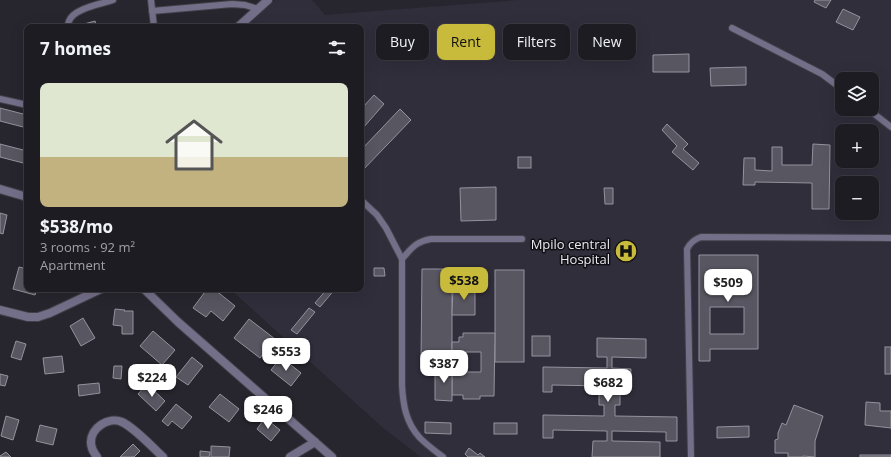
<!DOCTYPE html>
<meta charset="utf-8">
<style>
:root{--surface:#1d1c22;--page:#2a292f;--text:#f1f3f6;--muted:#a0a1a5;--line:#3b3a40;--accent:#c8bb3b}
body{margin:0;font-family:"Open Sans",sans-serif;background:var(--page);color:var(--text);height:100vh;display:flex;flex-direction:column;font-size:15px;white-space:nowrap}
*{box-sizing:border-box;margin:0}
p{font-size:13px;color:var(--muted)}
.icon{flex:none;width:22px;height:22px;fill:none;stroke:currentColor;stroke-width:2;stroke-linecap:round;stroke-linejoin:round}
.map{position:relative;flex:1;overflow:hidden}
.drawer{position:absolute;left:24px;top:24px;width:340px;height:268px;display:flex;flex-direction:column;background:var(--surface);border-radius:8px;box-shadow:0 4px 16px #0002,0 0 0 1px var(--line)}
.drawer>*{flex:none}
.hud{position:absolute;left:376px;top:24px;width:380px;height:36px;display:flex;gap:8px}
.controls{position:absolute;left:835px;top:72px;display:grid;gap:8px}
.controls a{display:grid;place-items:center;width:44px;height:44px;border-radius:8px;background:var(--surface);box-shadow:0 4px 16px #0002,0 0 0 1px var(--line);font-size:20px}
.price{position:absolute;translate:-50% -34px;padding:0 9px;border-radius:8px;background:#fff;color:#222;font-size:13px;line-height:26px;filter:drop-shadow(0 1px 2px #0008)}
.price::after{content:'';position:absolute;left:50%;top:24px;width:12px;height:9px;margin-left:-6px;background:inherit;clip-path:polygon(0 0,100% 0,50% 100%)}
.price.selected{background:var(--accent);color:#111}
ul{padding:0;list-style:none}
li{display:grid;align-content:center;gap:8px;height:212px;padding:0 16px}
li span{display:grid;place-items:center;height:124px;border-radius:8px;color:#555}
li>.icon{margin-inline-start:auto}
span .icon{width:72px;height:72px;fill:#fffc;stroke-width:1}
li b{font-size:17px}
h2{display:flex;justify-content:space-between;align-items:center;height:48px;padding:0 16px;font-size:17px}
.chip{padding:0 14px;border-radius:8px;background:var(--surface);box-shadow:0 4px 16px #0002,0 0 0 1px var(--line);font-size:14px;line-height:36px}
.chip.selected{background:var(--accent);color:#111}
.map>svg:first-child{display:block}
</style>
<div class="map">
<svg width="891" height="457" viewBox="0 0 891 457">
<rect width="100%" height="100%" fill="#27262e"/>
<path fill="#312e3c" fill-rule="evenodd" d="M275,0h37l13,15 194,-15h372v457h-470l-39,-30 -152,-138h131v-262h-115zM842,79h30v30h-30zM842,131h30v30h-30zM842,183h30v30h-30z"/>
<g fill="#585660" stroke="#94939d" fill-rule="evenodd">
<polygon points="815,0 831,0 826,8 814,2"/>
<polygon points="843,9 860,17 853,30 836,22"/>
<polygon points="95,21 97,27 84,27 84,24"/>
<polygon points="689,54 689,72 653,72 653,55"/>
<polygon points="746,67 746,85 711,86 710,68"/>
<polygon points="374,95 384,104 363,128 361,126 361,105 363,107"/>
<polygon points="0,108 27,115 27,128 0,121"/>
<polygon points="400,109 411,120 361,172 361,150"/>
<polygon points="667,124 688,144 683,149 699,163 693,170 672,152 677,146 662,130"/>
<polygon points="0,144 27,151 27,164 0,157"/>
<polygon points="813,144 830,145 829,209 812,209 812,183 755,182 755,185 743,185 744,158 755,158 755,170 772,171 772,147 782,147 782,165 812,165"/>
<rect x="518" y="157" width="13" height="11"/>
<polygon points="496,187 496,220 461,221 460,188"/>
<polygon points="604,188 613,188 613,204 605,204"/>
<polygon points="0,213 7,215 3,234 0,233"/>
<path d="M699,255h59v94h-48v12h-11zM710,271h34v24h-34zM710,307h34v27h-34z"/>
<polygon points="19,267 27,269 27,289 37,289 35,295 13,289"/>
<polygon points="374,268 384,268 385,276 374,276"/>
<polygon points="422,269 452,269 452,362 421,361"/>
<rect x="495" y="270" width="29" height="92"/>
<polygon points="453,287 475,287 475,315 452,315"/>
<polygon points="207,289 214,289 235,306 223,321 211,311 206,317 193,308"/>
<polygon points="327,289 335,289 320,307 315,303"/>
<polygon points="309,308 315,312 297,334 291,330"/>
<polygon points="115,309 125,310 124,311 133,311 133,334 122,334 122,326 113,325"/>
<polygon points="83,318 95,338 81,346 70,326"/>
<polygon points="249,319 275,339 260,358 234,338"/>
<polygon points="153,331 175,350 162,365 140,346"/>
<path d="M463,333h32l-1,63h-14v3h-17v-4h-11v-53h7v-5h4zM465,352h16v20h-16z"/>
<rect x="532" y="336" width="18" height="20"/>
<polygon points="597,338 646,339 646,358 612,357 612,368 631,369 630,387 616,387 616,389 620,389 620,405 615,405 615,416 677,417 677,441 666,441 666,432 612,431 612,441 660,442 660,457 592,457 593,441 607,441 607,431 553,430 553,438 543,438 543,415 604,416 604,405 599,405 599,389 604,389 604,386 552,385 552,392 543,392 543,367 607,368 607,357 597,357"/>
<polygon points="16,341 26,344 21,360 11,357"/>
<rect x="885" y="347" width="6" height="27"/>
<polygon points="62,356 64,372 45,374 43,358"/>
<polygon points="192,357 203,366 188,385 176,377"/>
<polygon points="281,357 301,373 291,386 271,370"/>
<polygon points="114,366 122,366 121,379 113,378"/>
<polygon points="435,367 452,367 452,401 435,400"/>
<polygon points="0,374 8,376 5,386 0,385"/>
<polygon points="99,383 100,393 79,396 78,385"/>
<polygon points="147,384 165,401 156,411 138,394"/>
<polygon points="220,394 239,409 229,422 209,407"/>
<polygon points="866,402 880,403 880,411 891,411 891,428 865,425"/>
<polygon points="176,404 192,417 182,429 172,421 168,426 162,421"/>
<polygon points="794,405 823,416 815,441 815,457 803,456 803,457 788,457 788,453 775,453 775,440 778,439 778,433 782,423 786,425"/>
<polygon points="6,416 19,420 13,440 1,436"/>
<polygon points="265,418 280,430 271,441 257,429"/>
<polygon points="425,422 451,423 451,434 425,433"/>
<rect x="494" y="423" width="23" height="11"/>
<polygon points="40,425 57,429 53,445 36,441"/>
<polygon points="749,426 749,437 717,438 717,427"/>
<polygon points="133,444 140,451 134,457 120,457"/>
<polygon points="211,446 230,447 229,457 211,457"/>
<polygon points="469,448 478,455 480,453 485,457 468,457 465,454"/>
<polygon points="200,451 210,452 209,457 200,457"/>
<polygon points="6,452 11,457 0,457 0,456"/>
<rect x="860" y="455" width="31" height="2"/>
</g>
<g fill="none" stroke-linecap="round" stroke-linejoin="round">
<g stroke="#424149" stroke-width="8">
<g id="lane">
<polyline points="151,0 154,27"/>
<polyline points="152,11 232,4 245,5 258,9"/>
<path d="M68,27c0,-2 0,-4 1,-6 5,-13 33,-17 44,-21"/>
<polyline points="732,28 822,74 842,89"/>
<polyline points="0,99 27,105"/>
<polyline points="868,109 891,127"/>
<path d="M361,200l16,15 9,13 16,31v126c1,20 4,38 18,53 7,7 15,13 23,19"/>
<path d="M402,259c10,-11 13,-17 29,-20h91"/>
<path d="M691,457l-4,-208c3,-6 8,-10 14,-12l190,1"/>
</g>
</g>
<g stroke="#424149" stroke-width="10">
<g id="street">
<polyline points="238,27 268,0"/>
<polyline points="0,189 27,197"/>
<polyline points="144,289 178,322 332,457"/>
<polyline points="0,310 28,317 38,317 50,313 101,289"/>
<path d="M97,457c-3,-4 -6,-9 -6,-14 -1,-15 18,-27 31,-21 13,6 30,25 41,35"/>
<polyline points="290,457 315,442"/>
</g>
</g>
<use href="#lane" stroke="#746f89" stroke-width="6"/>
<use href="#street" stroke="#746f89" stroke-width="8"/>
</g>
<defs>
<g id="hospital-disc" transform="scale(1.15)"><circle r="9.5" fill="#c8bb3b" stroke="#100f13"/><path d="M-5-5h3v3.5h4V-5h3V5h-3V1.5h-4V5h-3Z" fill="#111"/></g>
</defs>
<g fill-rule="evenodd">
<use href="#hospital-disc" x="626" y="251"/>
</g>
<g text-anchor="middle" dominant-baseline="central" stroke-width="3" stroke-linejoin="round" paint-order="stroke">
<g font-size="13" fill="#ebeaef" stroke="#100f13" text-anchor="end">
<text x="610" y="244">Mpilo central<tspan x="610" dy="15">Hospital</tspan></text>
</g>
</g>
</svg>
<div class="controls">
<a><svg class="icon" aria-label="layers" viewBox="0 0 24 24"><path d="M12 4l9 5-9 5-9-5zM3 14l9 5 9-5"/></svg></a>
<a>+</a>
<a>−</a>
</div>
<b class="price selected" style="left:464px;top:301px">$538</b>
<b class="price" style="left:728px;top:303px">$509</b>
<b class="price" style="left:286px;top:372px">$553</b>
<b class="price" style="left:444px;top:384px">$387</b>
<b class="price" style="left:152px;top:398px">$224</b>
<b class="price" style="left:608px;top:403px">$682</b>
<b class="price" style="left:268px;top:430px">$246</b>
<div class="hud">
<a class="chip">Buy</a>
<a class="chip selected">Rent</a>
<a class="chip">Filters</a>
<a class="chip">New</a>
</div>
<section class="drawer">
<h2>7 homes<svg class="icon" aria-label="filters" viewBox="0 0 24 24"><path d="M4 7h16M4 17h16"/><circle cx="9" cy="7" r="2"/><circle cx="15" cy="17" r="2"/></svg></h2>
<ul>
<li><span style="background:linear-gradient(#dfe7d0 60%,#c2b280 0)"><svg class="icon" aria-label="home" viewBox="0 0 24 24"><path d="M3 11l9-7 9 7M6 9v11h12V9"/></svg></span><div><b>$538/mo</b><p>3 rooms · 92 m²</p><p>Apartment</p></div></li>
</ul>
</section>
</div>
